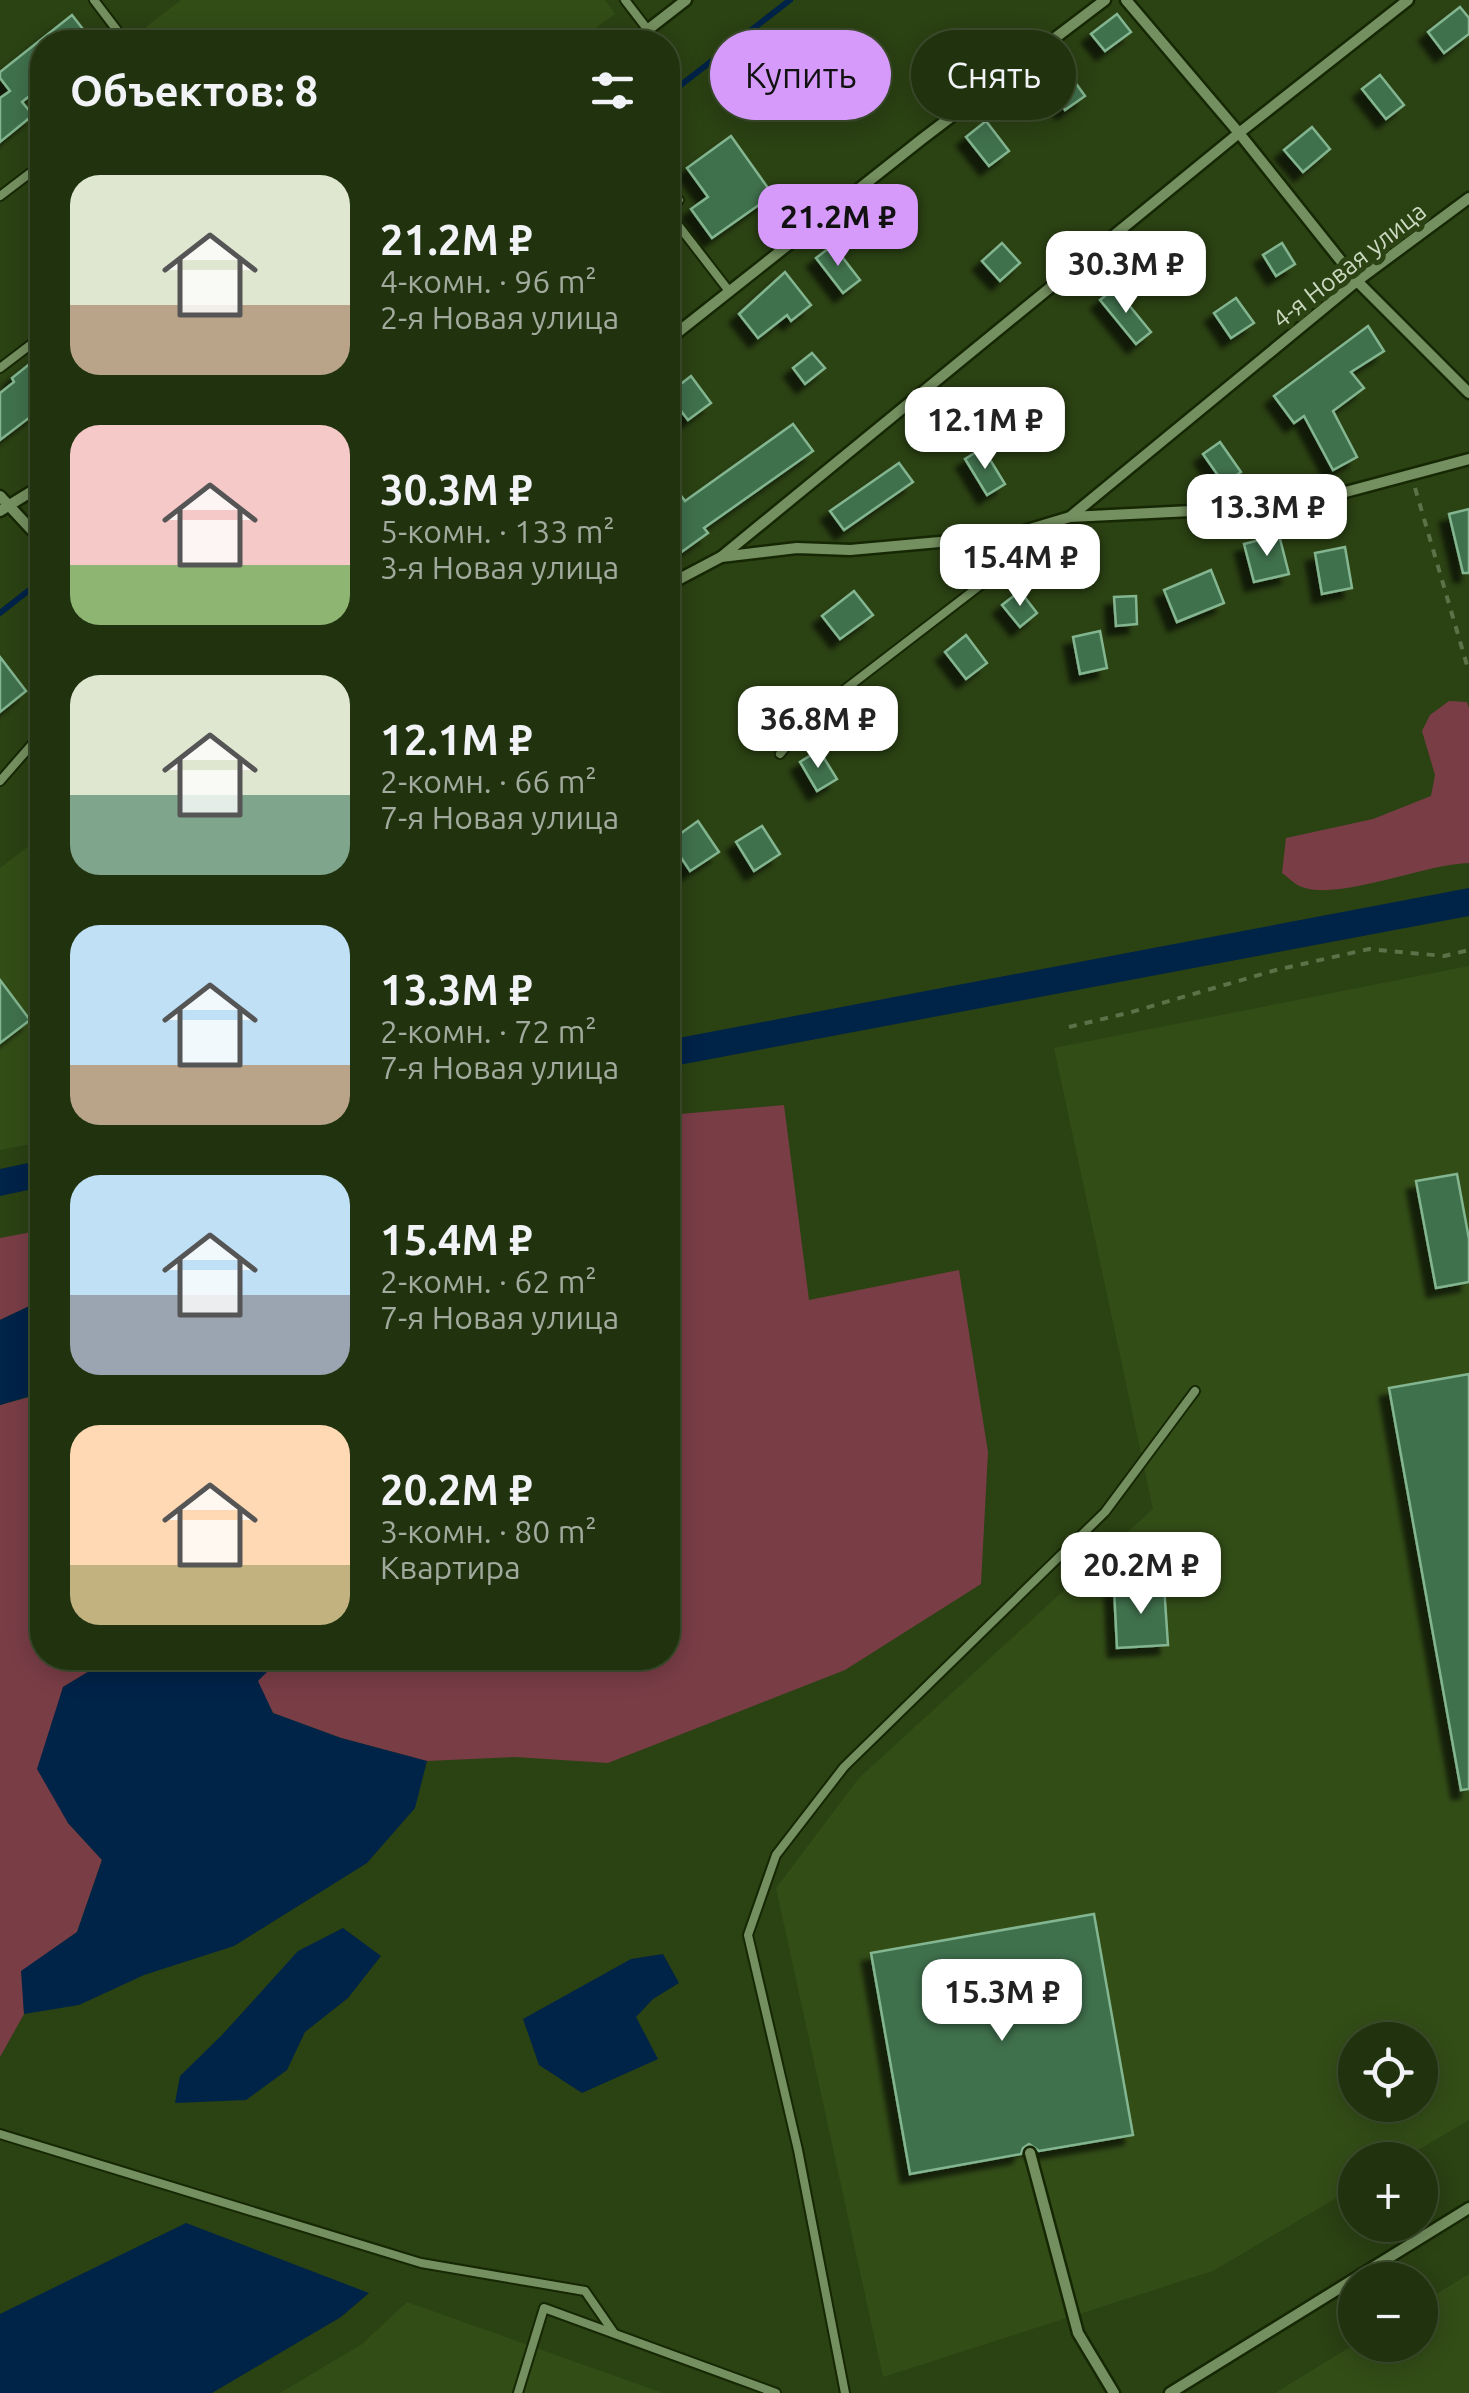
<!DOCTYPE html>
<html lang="ru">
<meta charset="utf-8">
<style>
:root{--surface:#20320e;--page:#2d3e1c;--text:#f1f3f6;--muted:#a2aa9e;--line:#3d4d2e;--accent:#d69bfa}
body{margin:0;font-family:Ubuntu,sans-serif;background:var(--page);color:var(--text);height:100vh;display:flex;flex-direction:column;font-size:38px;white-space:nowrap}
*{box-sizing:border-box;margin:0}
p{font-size:32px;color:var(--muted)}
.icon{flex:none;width:55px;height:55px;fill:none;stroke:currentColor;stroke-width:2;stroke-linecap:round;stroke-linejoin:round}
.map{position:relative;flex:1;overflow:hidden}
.sheet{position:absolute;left:30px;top:30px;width:650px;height:1640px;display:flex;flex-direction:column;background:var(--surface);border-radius:40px;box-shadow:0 5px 25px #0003,0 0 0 2px var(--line)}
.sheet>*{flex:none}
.guide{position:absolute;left:710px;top:30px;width:608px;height:90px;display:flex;gap:20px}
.controls{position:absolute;left:1338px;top:2022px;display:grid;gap:20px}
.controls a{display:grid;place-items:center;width:100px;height:100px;border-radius:50%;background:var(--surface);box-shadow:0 5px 25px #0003,0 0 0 2px var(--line);font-size:50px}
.price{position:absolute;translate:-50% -85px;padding:0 22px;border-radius:20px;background:#fff;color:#222;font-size:32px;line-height:65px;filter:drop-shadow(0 2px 5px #0008)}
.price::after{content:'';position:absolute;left:50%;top:60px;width:30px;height:22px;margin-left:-15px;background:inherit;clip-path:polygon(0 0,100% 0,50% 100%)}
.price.selected{background:var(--accent);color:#111}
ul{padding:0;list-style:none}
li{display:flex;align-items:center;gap:30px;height:250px;padding:0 40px}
li span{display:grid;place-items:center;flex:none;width:280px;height:200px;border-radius:30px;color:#555}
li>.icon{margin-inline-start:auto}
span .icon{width:120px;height:120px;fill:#fffc;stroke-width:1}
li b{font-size:42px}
h2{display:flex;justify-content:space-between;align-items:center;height:120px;padding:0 40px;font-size:42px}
.tag{padding:0 35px;border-radius:45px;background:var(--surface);box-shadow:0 5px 25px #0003,0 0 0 2px var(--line);font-size:35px;line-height:90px}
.tag.selected{background:var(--accent);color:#111}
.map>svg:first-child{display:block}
</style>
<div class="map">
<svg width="1469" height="2393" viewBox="0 0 1469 2393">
<defs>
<filter id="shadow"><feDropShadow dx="-9" dy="9" stdDeviation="2.5" flood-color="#0009"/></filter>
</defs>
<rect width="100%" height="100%" fill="#2b4213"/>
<g fill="#334d17" fill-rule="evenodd">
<polygon points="181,0 605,0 615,14 576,42 158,42 146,27"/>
<polygon points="42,836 42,1142 0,1150 0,868"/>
<path d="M1469,966v1154l-68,40h-46v27l-142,84 -330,106 -107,-489 83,-110 294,-269 -99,-461zM1355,2040h65v65h-65z"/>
<polygon points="1469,2274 1469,2393 1275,2393 1355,2344 1420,2345 1420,2304"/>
<polygon points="407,2302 663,2393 280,2393 362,2344"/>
</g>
<g fill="#793d46">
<path d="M1449,701l18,1 2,7v154c-45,1 -130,38 -167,24 -7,-2 -14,-10 -20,-14l4,-35 87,-19 58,-23 4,-21 -13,-44 8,-16z"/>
<polygon points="784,1105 809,1300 959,1270 988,1452 981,1584 845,1670 608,1763 515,1757 427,1761 341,1738 273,1713 257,1681 281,1658 668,1658 668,1115"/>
<polygon points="42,1230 42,1300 0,1320 0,1238"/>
<polygon points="42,1385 42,1658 111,1658 63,1687 55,1720 68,1823 102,1860 77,1932 22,1971 24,2014 0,2057 0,1405 33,1396"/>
</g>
<g fill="#002348">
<polygon points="1469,888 1469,916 668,1067 668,1040"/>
<polygon points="42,1160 42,1187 0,1196 0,1169"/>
<polygon points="42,1300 42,1385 34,1395 0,1405 0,1320"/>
<polygon points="111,1658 281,1658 258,1681 273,1713 341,1738 427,1761 415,1808 367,1863 234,1946 144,1975 79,2005 24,2014 21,1971 77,1932 102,1860 68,1823 37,1769 63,1687"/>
<polygon points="343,1928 381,1956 348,1998 305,2032 287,2070 246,2100 175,2103 180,2076 222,2035 298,1951"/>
<polygon points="663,1954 679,1983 653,1999 636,2017 658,2059 582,2093 539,2065 523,2019 631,1959"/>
<polygon points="186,2223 369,2293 341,2317 212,2393 0,2393 0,2314"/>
</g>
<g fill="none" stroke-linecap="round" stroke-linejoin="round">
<g stroke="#002348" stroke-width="6">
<polyline points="668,95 790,0"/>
<polyline points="0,613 42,580"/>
</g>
</g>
<g fill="#41714e" stroke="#83b690" stroke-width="2.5" filter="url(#shadow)">
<polygon points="1460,7 1469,18 1469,34 1444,53 1428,32"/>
<polygon points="1117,14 1131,32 1105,51 1091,34"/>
<polygon points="72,15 93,42 42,42 42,86 22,102 33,115 0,142 0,98 10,91 0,78 0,72"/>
<polygon points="846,50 871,82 854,96 829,64"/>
<polygon points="1059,60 1085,96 1065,110 1040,73"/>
<polygon points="1380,75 1404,105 1386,119 1362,89"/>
<polygon points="986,121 1009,151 989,166 966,137"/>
<polygon points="1312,127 1330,149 1303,172 1284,150"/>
<polygon points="731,136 773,195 712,238 691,209 708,197 687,168"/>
<polygon points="1002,243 1020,263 1000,281 982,261"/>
<polygon points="1282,243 1295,264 1276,276 1263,255"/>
<polygon points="833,245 860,280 843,293 816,258"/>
<polygon points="785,272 811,305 791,321 787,315 758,338 739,314"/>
<polygon points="1115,288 1151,332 1136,344 1100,300"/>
<polygon points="1236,298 1254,323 1231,338 1214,313"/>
<polygon points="1368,326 1384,351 1351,372 1364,388 1333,411 1357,457 1333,470 1304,416 1294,423 1274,396"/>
<polygon points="812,353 825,368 805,384 793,368"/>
<polygon points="42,354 42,408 0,440 0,393 14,382 12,378"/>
<polygon points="691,376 711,403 688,420 668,394"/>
<polygon points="1006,403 1023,426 1010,436 993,412"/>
<polygon points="793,424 813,451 704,528 708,533 673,558 668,556 668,478 685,501"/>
<polygon points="1220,442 1241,472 1224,484 1203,454"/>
<polygon points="983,448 1005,484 987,495 965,459"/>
<polygon points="899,463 913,482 844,530 830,511"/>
<polygon points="1469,509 1469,573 1463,573 1449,514"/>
<polygon points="1279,535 1289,574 1254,582 1244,544"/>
<polygon points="1345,547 1352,588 1322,594 1315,553"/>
<polygon points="1211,570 1224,603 1177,622 1164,590"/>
<polygon points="854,591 873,615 840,639 822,616"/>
<polygon points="1020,591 1037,613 1020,627 1002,605"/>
<polygon points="1136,596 1137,624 1116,626 1114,597"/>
<polygon points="1100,631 1107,668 1080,674 1073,637"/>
<polygon points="966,635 987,663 966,679 945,652"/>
<polygon points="0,657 26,691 0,712"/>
<polygon points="819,750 837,779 817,791 800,762"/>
<polygon points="698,821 719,852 690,871 670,841"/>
<polygon points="762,826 780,854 754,871 736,842"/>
<polygon points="0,980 30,1020 0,1043"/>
<polygon points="1457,1174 1469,1239 1469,1282 1436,1288 1416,1181"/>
<polygon points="1469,1374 1469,1789 1461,1790 1389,1388"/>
<polygon points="1164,1585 1168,1645 1117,1648 1114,1588"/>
<polygon points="1094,1914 1133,2135 1039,2151 1029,2144 1023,2148 1021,2154 910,2174 871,1953"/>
</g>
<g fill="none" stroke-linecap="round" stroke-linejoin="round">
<g stroke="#162704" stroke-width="12">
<g id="lane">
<polyline points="94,0 126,42"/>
<polyline points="625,0 648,30"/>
<polyline points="0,196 42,164"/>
<polyline points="668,211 679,200"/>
<polyline points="668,212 729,291"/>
<polyline points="0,368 42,336"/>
<polyline points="780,754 813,714 1021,554 1038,527"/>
<polyline points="0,781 42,733"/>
<polyline points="0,2134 421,2263 585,2291 614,2333"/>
<polyline points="518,2393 544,2308 776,2393"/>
<polyline points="845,2393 798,2150 748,1935 776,1855 844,1767 1105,1512 1195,1391"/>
</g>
</g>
<g stroke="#162704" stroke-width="15">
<g id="street">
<polyline points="1126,0 1239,133 1357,281 1469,393"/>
<polyline points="632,42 686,0"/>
<polyline points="668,340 922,139 1105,0"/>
<polyline points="0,496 42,541"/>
<polyline points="0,511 42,485"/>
<polyline points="1070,517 1357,281 1469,198"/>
<polyline points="721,557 1239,133 1408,0"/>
<polyline points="668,565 678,580"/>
<polyline points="668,585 721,557 797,548 850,550 1007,536 1070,517 1293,506 1469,459"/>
<polyline points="1030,2153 1078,2333 1114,2393"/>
<polyline points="1170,2393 1469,2208"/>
</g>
</g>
<g stroke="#5d7149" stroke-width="4" stroke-dasharray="8 8" stroke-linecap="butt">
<polyline points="1415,488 1469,672"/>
<polyline points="1069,1027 1128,1013 1276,970 1369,949 1444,956 1469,950"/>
</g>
<use href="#lane" stroke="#759060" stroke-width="8"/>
<use href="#street" stroke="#759060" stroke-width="10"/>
</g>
<g text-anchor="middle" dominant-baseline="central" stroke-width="10" stroke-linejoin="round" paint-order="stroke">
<g font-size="25" fill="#cbd9c0" stroke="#2b4213">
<text transform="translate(1349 265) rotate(-38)">4-я Новая улица</text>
</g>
</g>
</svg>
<div class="controls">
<a><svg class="icon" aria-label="locate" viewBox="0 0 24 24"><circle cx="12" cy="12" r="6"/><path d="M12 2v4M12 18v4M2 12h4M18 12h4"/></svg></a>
<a>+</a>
<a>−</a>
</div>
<b class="price selected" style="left:838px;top:269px">21.2M ₽</b>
<b class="price" style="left:1126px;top:316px">30.3M ₽</b>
<b class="price" style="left:985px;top:472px">12.1M ₽</b>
<b class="price" style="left:1267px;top:559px">13.3M ₽</b>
<b class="price" style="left:1020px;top:609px">15.4M ₽</b>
<b class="price" style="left:818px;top:771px">36.8M ₽</b>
<b class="price" style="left:1141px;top:1617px">20.2M ₽</b>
<b class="price" style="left:1002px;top:2044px">15.3M ₽</b>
<div class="guide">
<a class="tag selected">Купить</a>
<a class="tag">Снять</a>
</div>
<section class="sheet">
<h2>Объектов: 8<svg class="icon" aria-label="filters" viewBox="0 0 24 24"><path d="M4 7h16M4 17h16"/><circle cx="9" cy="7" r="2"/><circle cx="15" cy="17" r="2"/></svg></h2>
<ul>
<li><span style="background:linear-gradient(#dfe7d0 65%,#b9a48a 0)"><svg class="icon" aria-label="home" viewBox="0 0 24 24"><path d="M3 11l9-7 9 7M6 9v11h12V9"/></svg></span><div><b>21.2M ₽</b><p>4-комн. · 96 m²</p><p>2-я Новая улица</p></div></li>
<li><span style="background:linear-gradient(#f6c9c9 70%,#8fb573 0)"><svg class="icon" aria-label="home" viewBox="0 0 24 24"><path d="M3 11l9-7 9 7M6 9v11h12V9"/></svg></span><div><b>30.3M ₽</b><p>5-комн. · 133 m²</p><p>3-я Новая улица</p></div></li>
<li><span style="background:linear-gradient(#dfe7d0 60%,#7fa58c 0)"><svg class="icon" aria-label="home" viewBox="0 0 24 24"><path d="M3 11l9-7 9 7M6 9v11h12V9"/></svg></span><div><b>12.1M ₽</b><p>2-комн. · 66 m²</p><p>7-я Новая улица</p></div></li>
<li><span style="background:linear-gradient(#bfe0f5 70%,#b9a48a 0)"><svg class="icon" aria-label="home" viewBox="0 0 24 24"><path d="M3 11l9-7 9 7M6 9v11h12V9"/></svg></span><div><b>13.3M ₽</b><p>2-комн. · 72 m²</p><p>7-я Новая улица</p></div></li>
<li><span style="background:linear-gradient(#bfe0f5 60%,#9aa5b1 0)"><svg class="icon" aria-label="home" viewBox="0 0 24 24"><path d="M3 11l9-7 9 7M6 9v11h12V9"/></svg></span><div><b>15.4M ₽</b><p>2-комн. · 62 m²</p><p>7-я Новая улица</p></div></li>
<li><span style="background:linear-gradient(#ffd9b3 70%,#c2b280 0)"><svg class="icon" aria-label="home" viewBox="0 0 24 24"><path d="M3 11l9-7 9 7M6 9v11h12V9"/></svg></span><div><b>20.2M ₽</b><p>3-комн. · 80 m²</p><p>Квартира</p></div></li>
</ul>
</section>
</div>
